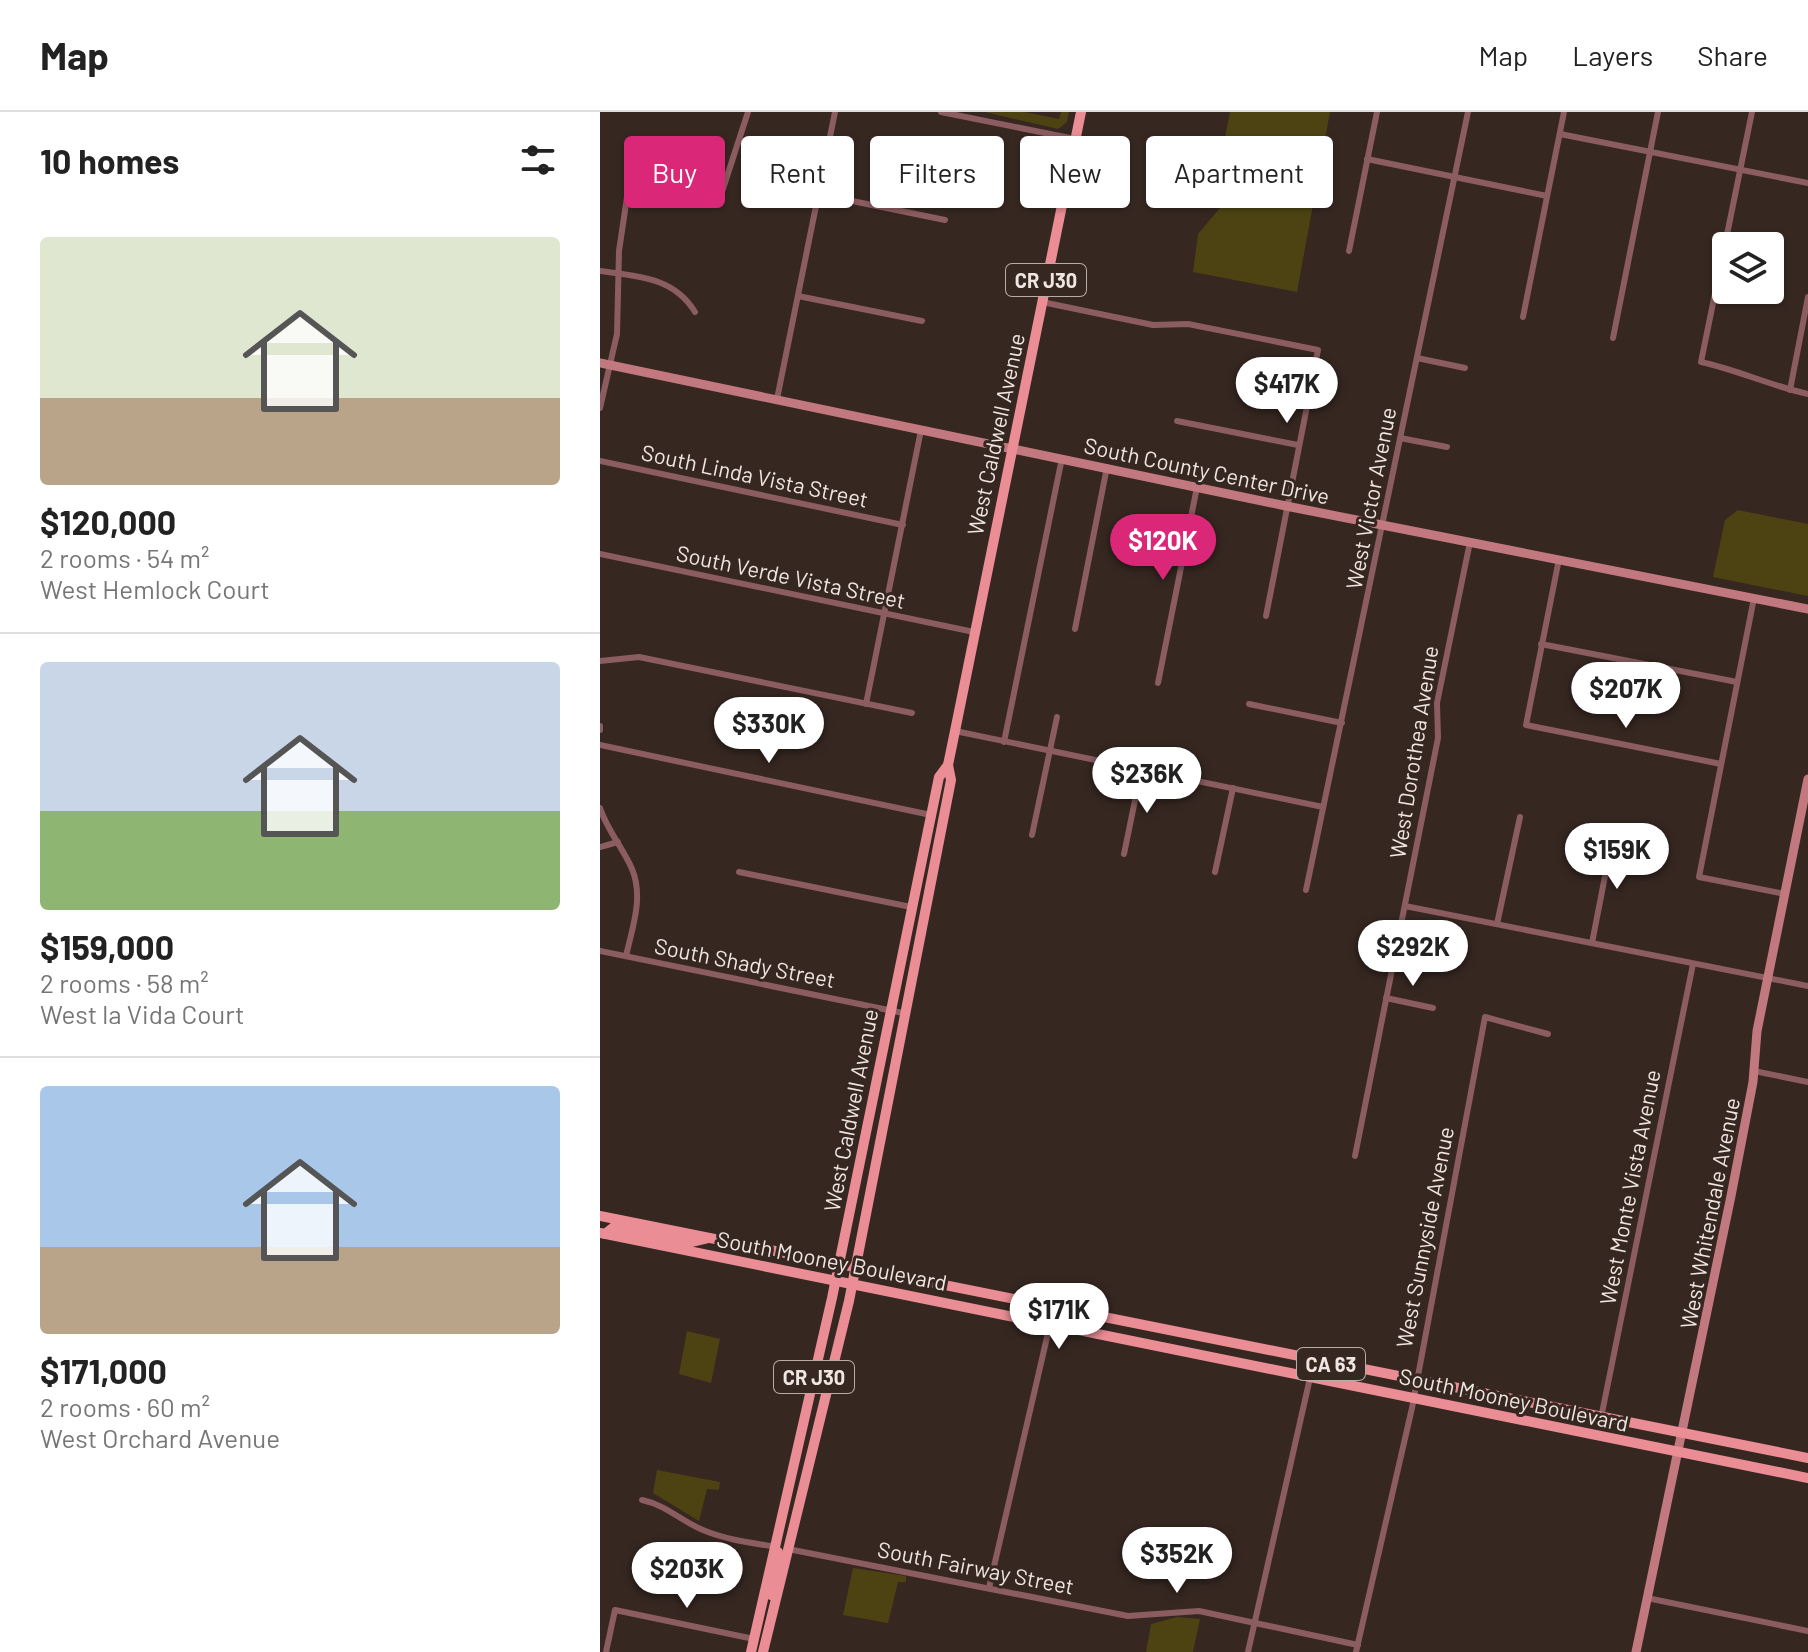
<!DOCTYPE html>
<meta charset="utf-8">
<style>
:root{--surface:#fff;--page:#f6f6f6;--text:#222;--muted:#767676;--line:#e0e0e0;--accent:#db2777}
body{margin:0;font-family:Barlow,sans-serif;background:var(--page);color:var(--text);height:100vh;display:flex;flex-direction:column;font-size:30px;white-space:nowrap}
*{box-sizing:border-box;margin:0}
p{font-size:26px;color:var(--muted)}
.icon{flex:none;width:44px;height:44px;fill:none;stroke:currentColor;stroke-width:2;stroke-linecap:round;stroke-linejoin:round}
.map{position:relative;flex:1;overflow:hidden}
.drawer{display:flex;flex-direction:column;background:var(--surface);width:600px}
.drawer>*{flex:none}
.hud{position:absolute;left:24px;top:24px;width:760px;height:72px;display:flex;gap:16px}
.controls{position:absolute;left:1112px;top:120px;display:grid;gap:16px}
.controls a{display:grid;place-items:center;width:72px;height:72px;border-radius:8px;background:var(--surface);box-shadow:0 2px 6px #0004;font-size:40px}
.price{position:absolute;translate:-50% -68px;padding:0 18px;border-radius:28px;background:#fff;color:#222;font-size:26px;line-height:52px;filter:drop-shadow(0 2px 4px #0008)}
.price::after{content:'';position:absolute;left:50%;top:48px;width:24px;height:18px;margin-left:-12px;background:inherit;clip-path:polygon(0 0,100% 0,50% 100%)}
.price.current{background:var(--accent);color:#fff}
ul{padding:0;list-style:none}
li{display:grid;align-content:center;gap:16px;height:424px;padding:0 40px}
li+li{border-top:2px solid var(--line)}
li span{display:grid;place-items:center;height:248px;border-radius:8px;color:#555}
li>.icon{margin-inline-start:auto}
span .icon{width:144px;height:144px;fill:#fffc;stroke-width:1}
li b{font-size:34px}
h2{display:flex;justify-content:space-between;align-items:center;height:96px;padding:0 40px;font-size:34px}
.chip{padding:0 28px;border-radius:8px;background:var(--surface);box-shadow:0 2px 6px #0004;font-size:28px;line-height:72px}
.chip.current{background:var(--accent);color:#fff}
header{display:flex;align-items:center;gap:48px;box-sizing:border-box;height:112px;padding:0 40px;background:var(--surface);border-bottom:2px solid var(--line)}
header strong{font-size:38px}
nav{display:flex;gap:44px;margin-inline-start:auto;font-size:28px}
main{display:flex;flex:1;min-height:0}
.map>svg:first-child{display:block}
</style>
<header>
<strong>Map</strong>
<nav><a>Map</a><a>Layers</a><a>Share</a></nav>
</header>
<main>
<section class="drawer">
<h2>10 homes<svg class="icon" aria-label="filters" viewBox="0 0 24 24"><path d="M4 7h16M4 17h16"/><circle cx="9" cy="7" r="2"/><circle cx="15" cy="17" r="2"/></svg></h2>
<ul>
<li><span style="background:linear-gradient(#dfe7d0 65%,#b9a48a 0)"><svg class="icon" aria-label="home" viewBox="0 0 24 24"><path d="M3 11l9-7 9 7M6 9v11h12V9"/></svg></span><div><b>$120,000</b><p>2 rooms · 54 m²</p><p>West Hemlock Court</p></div></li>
<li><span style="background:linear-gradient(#c9d6e8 60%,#8fb573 0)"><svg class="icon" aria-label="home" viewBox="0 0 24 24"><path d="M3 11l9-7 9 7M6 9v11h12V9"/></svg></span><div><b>$159,000</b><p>2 rooms · 58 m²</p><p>West la Vida Court</p></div></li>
<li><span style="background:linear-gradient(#a9c7e8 65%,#b9a48a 0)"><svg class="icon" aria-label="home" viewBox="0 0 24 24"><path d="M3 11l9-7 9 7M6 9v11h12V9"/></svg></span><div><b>$171,000</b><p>2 rooms · 60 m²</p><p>West Orchard Avenue</p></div></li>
</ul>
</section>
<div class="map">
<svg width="1208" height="1540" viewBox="0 0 1208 1540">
<rect width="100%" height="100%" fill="#362721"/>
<g fill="#4d4312">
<polygon points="385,0 424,0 459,7 461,0 469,0 467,10 458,17"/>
<polygon points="630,0 730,0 697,180 593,160 598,122 620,96 616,72"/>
<polygon points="1138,398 1208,412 1208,484 1113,465 1125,408"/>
<polygon points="87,1219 120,1227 111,1271 79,1262"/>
<polygon points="57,1358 120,1370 119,1378 107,1377 99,1409 53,1381"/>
<polygon points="253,1456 306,1464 306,1470 298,1470 288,1511 243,1503"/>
<polygon points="577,1505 600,1507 593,1540 546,1540 551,1512"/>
</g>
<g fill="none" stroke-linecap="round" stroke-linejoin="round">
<g stroke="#8b5d60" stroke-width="6">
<polyline points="341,0 475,27"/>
<path d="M1152,0l-51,250c37,8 70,24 107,32"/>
<polyline points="960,22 1208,71"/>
<polyline points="767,47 947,84"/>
<polyline points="218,82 345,108"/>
<polyline points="119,89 148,0"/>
<polyline points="749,139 777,0"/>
<path d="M0,159c37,5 74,6 95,41"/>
<polyline points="198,184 322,209"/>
<polyline points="442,190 553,213 588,212 718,238 666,504"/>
<polyline points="923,205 964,0"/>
<polyline points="1013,226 1058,0"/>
<polyline points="817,246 865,256"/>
<polyline points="1190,278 1208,185"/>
<polyline points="177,287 235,0"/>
<polyline points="0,296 17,222 19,139 34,38"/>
<polyline points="577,309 698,333"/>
<polyline points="800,326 847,335"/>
<polyline points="0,349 303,413"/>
<polyline points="0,442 374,520"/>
<polyline points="959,447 926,613 1121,652"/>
<polyline points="1154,486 1099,765 1185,782"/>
<polyline points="475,517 507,355"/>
<polyline points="941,532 1137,570"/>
<polyline points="0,549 39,545 312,601"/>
<polyline points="558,571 597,375"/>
<polyline points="266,592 321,318"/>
<polyline points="649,592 742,611"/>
<polyline points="0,614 0,618"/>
<polyline points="355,619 723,695"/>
<polyline points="404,630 462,346"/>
<polyline points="0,633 331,703"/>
<path d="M0,696c7,22 23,40 32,61 12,28 0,60 -6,87"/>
<polyline points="432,723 457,605"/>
<polyline points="0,735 18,730"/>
<polyline points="524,742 541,659"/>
<polyline points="139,760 311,795"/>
<polyline points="615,760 633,676"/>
<polyline points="706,778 868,0"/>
<polyline points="805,794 1208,874"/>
<polyline points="897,812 920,705"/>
<polyline points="992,831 1013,723"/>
<polyline points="0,839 303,901"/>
<polyline points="786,886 833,896"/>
<polyline points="1154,959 1208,970"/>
<polyline points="755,1044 838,626 837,591 870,430"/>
<polyline points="1001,1306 1093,852"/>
<path d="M42,1388c24,5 39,21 61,30 23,10 50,13 74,17"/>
<polyline points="188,1437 528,1504 599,1499 758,1533"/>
<polyline points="389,1476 454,1195"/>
<polyline points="1047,1486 1208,1519"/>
<polyline points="6,1540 15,1498 154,1527"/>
<polyline points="648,1540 710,1266"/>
<polyline points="756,1540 812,1296 885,905 948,922"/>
</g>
<g stroke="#c1787e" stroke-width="9">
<polyline points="0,251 686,394 1208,497"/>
<polyline points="1036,1540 1131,1084 1153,970 1157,919 1208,667"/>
</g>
<g stroke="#ea8d95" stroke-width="10">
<polyline points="0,1104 1208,1346"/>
<polyline points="0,1121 1208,1366"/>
<polyline points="5,1122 14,1115 92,1130 109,1126"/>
<polyline points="171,1483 178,1440"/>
<polyline points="151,1540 232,1186 339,665 348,653 355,619 481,0"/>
<polyline points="163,1540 249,1189 351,668 348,653"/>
</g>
</g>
<g text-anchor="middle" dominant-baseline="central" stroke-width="6" stroke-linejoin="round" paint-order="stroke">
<g fill="#362721" stroke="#b8aca7" stroke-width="2">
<rect x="406" y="152" width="80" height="32" rx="6"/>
<rect x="697" y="1236" width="68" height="32" rx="6"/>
<rect x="174" y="1249" width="80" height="32" rx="6"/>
</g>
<g font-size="20" font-weight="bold" fill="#efe5e1">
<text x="446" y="168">CR J30</text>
<text x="731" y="1252">CA 63</text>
<text x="214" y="1265">CR J30</text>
</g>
<g font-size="22" fill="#efe5e1" stroke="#362721">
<text transform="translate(395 322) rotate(-78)">West Caldwell Avenue</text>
<text transform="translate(607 358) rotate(12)">South County Center Drive</text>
<text transform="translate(155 363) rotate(12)">South Linda Vista Street</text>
<text transform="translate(770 386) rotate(-79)">West Victor Avenue</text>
<text transform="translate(191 464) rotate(12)">South Verde Vista Street</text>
<text transform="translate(813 640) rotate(-81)">West Dorothea Avenue</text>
<text transform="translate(145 850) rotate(11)">South Shady Street</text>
<text transform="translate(250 998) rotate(-79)">West Caldwell Avenue</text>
<text transform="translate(1029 1075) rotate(-79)">West Monte Vista Avenue</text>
<text transform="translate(1109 1101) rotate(-79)">West Whitendale Avenue</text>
<text transform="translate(824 1125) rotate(-79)">West Sunnyside Avenue</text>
<text transform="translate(232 1148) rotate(11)">South Mooney Boulevard</text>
<text transform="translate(914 1287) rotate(12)">South Mooney Boulevard</text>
<text transform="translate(376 1455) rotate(11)">South Fairway Street</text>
</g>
</g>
</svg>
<div class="controls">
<a><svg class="icon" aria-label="layers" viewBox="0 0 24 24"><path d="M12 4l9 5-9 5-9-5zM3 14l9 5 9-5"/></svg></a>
</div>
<b class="price" style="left:687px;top:313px">$417K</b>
<b class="price current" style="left:563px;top:470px">$120K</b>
<b class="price" style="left:1026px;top:618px">$207K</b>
<b class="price" style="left:169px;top:653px">$330K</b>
<b class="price" style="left:547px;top:703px">$236K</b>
<b class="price" style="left:1017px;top:779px">$159K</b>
<b class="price" style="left:813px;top:876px">$292K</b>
<b class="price" style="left:459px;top:1239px">$171K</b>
<b class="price" style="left:577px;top:1483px">$352K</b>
<b class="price" style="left:87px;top:1498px">$203K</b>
<div class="hud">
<a class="chip current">Buy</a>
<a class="chip">Rent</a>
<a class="chip">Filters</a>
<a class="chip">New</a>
<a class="chip">Apartment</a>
</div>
</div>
</main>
